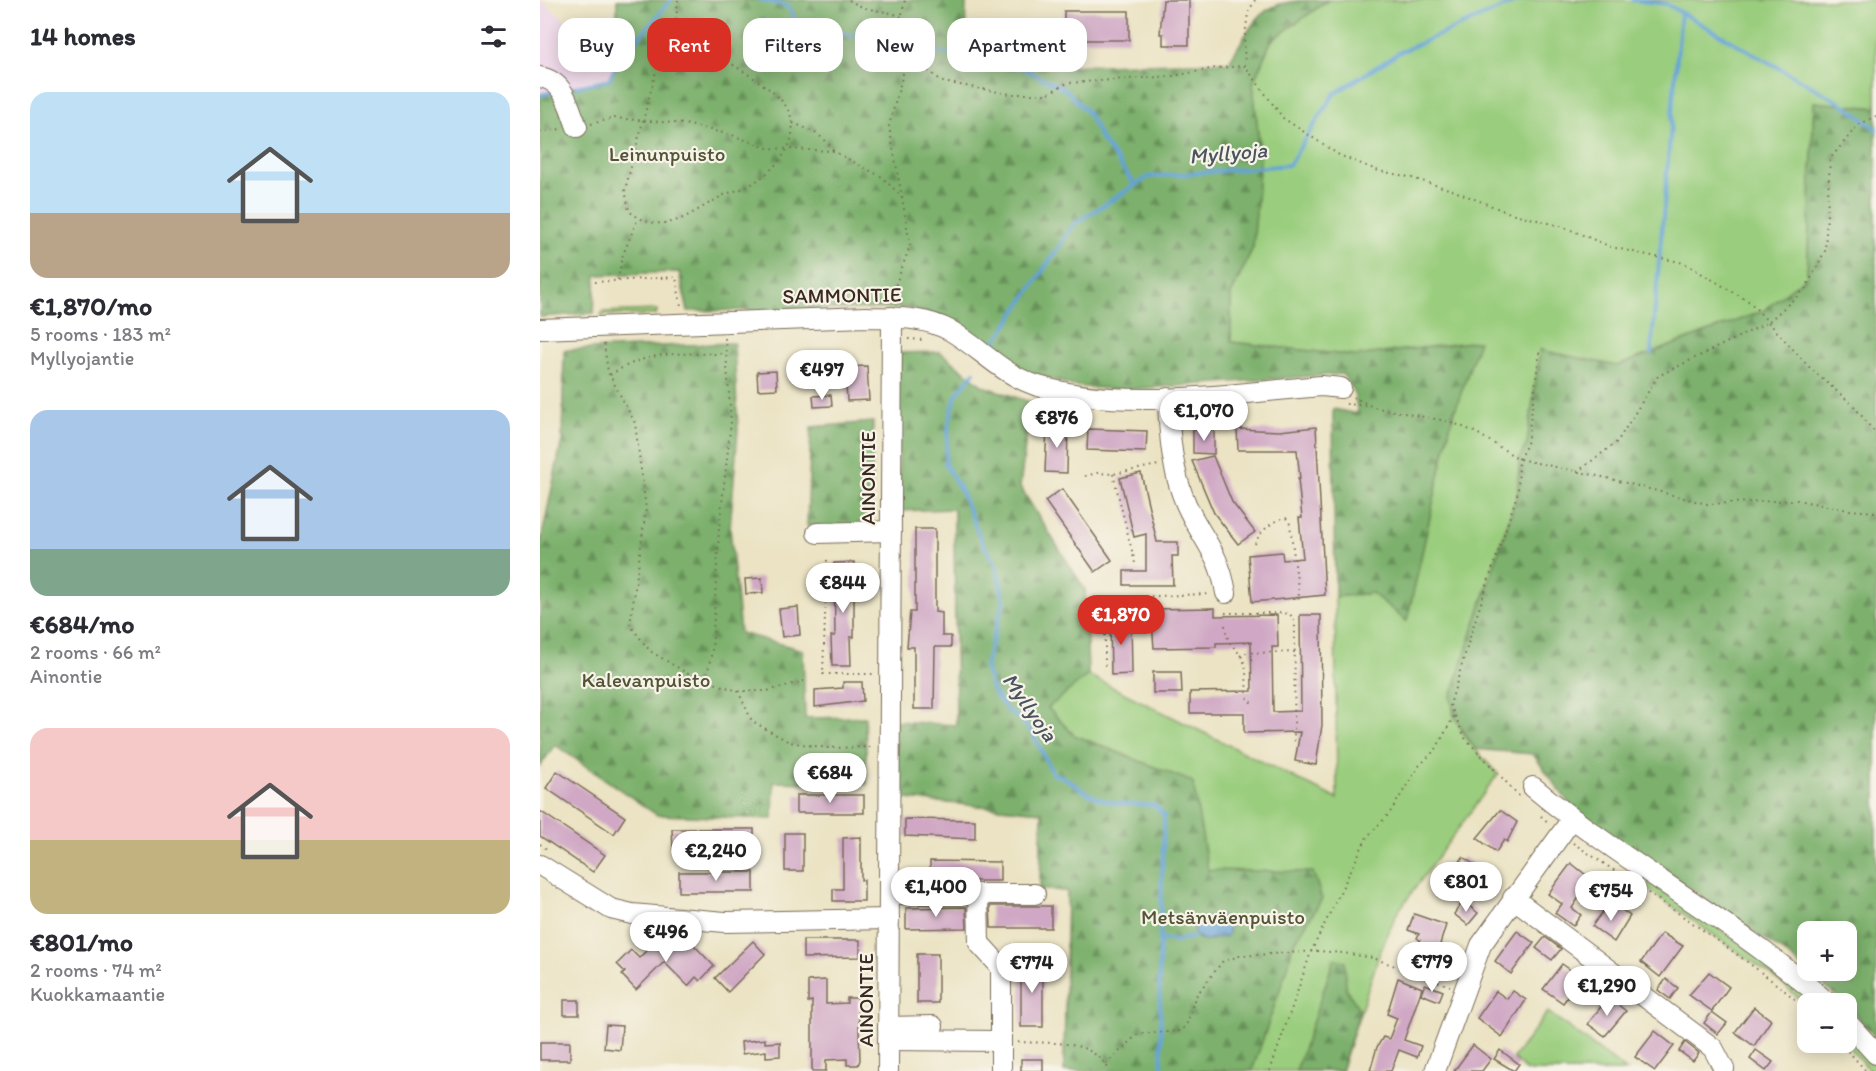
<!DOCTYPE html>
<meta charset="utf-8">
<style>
:root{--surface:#fff;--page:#f2f2f3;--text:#2b2b33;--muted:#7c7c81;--accent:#d93025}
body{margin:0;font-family:Itim,sans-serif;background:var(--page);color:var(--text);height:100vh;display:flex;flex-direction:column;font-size:22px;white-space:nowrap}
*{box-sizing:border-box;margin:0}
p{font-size:20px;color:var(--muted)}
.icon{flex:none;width:33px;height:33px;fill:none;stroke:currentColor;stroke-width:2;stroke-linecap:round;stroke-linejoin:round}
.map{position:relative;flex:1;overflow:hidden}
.side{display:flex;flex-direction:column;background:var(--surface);width:540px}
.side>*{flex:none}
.guide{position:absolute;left:18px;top:18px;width:570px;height:54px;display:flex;gap:12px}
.tools{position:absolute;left:1257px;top:921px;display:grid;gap:12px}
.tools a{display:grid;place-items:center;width:60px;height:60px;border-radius:12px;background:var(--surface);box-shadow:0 3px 15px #0003;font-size:30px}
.price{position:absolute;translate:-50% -51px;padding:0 14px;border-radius:21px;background:#fff;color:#222;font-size:20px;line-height:39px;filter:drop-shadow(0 2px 3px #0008)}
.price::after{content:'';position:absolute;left:50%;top:36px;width:18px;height:14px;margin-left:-9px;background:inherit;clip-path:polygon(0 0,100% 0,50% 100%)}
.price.active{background:var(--accent);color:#fff}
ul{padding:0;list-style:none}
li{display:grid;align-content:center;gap:12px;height:318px;padding:0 30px}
li span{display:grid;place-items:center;height:186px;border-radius:18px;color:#555}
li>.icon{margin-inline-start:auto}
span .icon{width:108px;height:108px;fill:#fffc;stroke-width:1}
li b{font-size:26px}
h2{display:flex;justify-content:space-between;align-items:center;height:72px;padding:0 30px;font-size:26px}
.chip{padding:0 21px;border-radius:18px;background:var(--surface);box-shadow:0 3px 15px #0003;font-size:21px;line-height:54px}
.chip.active{background:var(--accent);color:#fff}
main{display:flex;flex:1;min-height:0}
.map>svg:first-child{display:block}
</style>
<main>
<section class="side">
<h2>14 homes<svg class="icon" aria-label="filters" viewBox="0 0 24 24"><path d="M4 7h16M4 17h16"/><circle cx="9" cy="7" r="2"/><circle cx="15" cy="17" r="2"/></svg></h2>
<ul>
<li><span style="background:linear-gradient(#bfe0f5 65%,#b9a48a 0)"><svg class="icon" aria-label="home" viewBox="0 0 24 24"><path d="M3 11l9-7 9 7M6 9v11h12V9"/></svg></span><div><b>€1,870/mo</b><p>5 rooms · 183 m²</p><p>Myllyojantie</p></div></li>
<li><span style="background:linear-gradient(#a9c7e8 75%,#7fa58c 0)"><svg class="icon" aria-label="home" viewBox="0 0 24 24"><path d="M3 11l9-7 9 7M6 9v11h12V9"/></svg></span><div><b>€684/mo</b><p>2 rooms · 66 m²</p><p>Ainontie</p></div></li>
<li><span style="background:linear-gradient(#f6c9c9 60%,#c2b280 0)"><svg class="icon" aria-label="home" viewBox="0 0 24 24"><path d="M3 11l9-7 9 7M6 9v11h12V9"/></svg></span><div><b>€801/mo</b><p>2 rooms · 74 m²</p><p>Kuokkamaantie</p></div></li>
</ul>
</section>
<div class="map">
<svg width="1336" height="1071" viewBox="0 0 1336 1071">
<defs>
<pattern id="forest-firs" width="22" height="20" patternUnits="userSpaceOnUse" patternTransform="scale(1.5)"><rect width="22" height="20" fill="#7bb06c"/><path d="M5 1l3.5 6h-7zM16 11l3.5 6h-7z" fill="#668f58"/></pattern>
<pattern id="water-waves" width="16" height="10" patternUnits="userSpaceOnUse" patternTransform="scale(1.5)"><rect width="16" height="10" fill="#63a3d6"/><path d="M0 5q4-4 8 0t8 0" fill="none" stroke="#5385ad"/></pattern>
</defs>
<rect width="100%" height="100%" fill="#f7f3e8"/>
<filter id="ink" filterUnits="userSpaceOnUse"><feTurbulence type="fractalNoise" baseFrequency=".0167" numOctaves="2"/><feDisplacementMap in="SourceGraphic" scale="12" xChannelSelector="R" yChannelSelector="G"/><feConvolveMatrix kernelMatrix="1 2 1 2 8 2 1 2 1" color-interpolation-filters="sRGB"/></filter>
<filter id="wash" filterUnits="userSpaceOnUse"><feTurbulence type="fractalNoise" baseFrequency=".008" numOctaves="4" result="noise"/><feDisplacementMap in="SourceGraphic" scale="24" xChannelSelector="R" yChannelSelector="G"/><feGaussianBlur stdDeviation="1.35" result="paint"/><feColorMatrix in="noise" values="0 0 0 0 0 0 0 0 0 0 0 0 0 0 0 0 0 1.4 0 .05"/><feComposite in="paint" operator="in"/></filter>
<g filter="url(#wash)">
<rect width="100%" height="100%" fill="#ebe3c3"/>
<polygon fill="#ecd1ea" points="0,0 77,63 69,80 0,95"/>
<g fill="#9acd7d" stroke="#6a7c4e" stroke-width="1.5">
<path d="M789,0h547v108l-62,-6 -7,174 -44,35 -146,55 -77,-16 -13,94 -8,15 -1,33 -67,205c5,36 23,51 47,77l-101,139 -18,42 -38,116h-277l3,-180 -27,-2 2,-77 -145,-14 59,-73 -2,-216 -14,-157 43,34 47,16 -10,85 65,103 3,85 249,124 -2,-202 37,-4 34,28 45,-199 27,-80 -123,14 -124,-14v-47l22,-48 4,-120 -4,-44 18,-42z"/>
<polygon points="117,310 116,315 61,315 63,312"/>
<polygon points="1096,881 1113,885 1176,926 1279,1003 1267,1005 1234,977"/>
<polygon points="1008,1012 1087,1071 986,1071 973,1058"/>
<polygon points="1307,1032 1336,1064 1336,1071 1330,1071 1305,1043"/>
</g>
<g fill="url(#forest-firs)" stroke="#5b6d45" stroke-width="1.5" fill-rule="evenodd">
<path d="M77,0h349l-1,68 264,-6c33,-54 33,-62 99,-62l-57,41 -18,42 7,69 -3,49 -4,46 -22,48v47l124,14 124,-15 -28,81 -44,199 -35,-28 -37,4 -2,-188 24,5c0,-16 -4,-29 -15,-40l-221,16 -47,-4 -44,-13 -52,-33 -23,-18 -26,-9 -24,-5 -217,3 -9,-39 -83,3 -2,38 -54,4v-222l69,-16 8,-16z"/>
<path d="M1274,102l62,6v930l-30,-34 -61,-51 -212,-144 -40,-55 -58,-5 -21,-33 -3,-19 67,-205 1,-33 8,-15 13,-94 77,16 146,-55 44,-35zM1268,932h38v38h-38z"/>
<polygon points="194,343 198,430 190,528 200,633 263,650 265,718 325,717 327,784 234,782 233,819 117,815 15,745 0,766 0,545 22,440 24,350"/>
<polygon points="400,352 443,386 490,402 480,487 545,590 548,675 508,708 534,735 653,782 668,870 773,872 782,899 752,947 749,963 712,1071 524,1071 527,891 500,889 502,812 357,798 355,721 416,725 414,509 359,511 358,353"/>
<polygon points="333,422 331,514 327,520 315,525 267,526 271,427"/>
<polygon points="794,959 805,961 806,989 820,1010 801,1071 756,1071"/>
</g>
<polygon fill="url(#water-waves)" stroke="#4f667a" stroke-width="1.5" points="680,916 690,921 687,936 664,941 654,936 655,920"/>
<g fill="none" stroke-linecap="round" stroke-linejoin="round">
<g stroke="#63a3d6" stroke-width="4">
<polyline points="220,0 248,6 258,25 482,68 526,90 548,113 561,139 595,185"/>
<polyline points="1092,0 1126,4 1308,107 1336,129"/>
<polyline points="36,87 69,80 77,63 131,0"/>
<polyline points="0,95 14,92"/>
<polyline points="452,347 534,224 608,177 749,165 794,94 860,52 980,0"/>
<polyline points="1111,353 1141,12"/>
<path d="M434,372l-18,23 -7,27 -4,42 15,25 22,53 14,23 8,35 -19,66 8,26 15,19 12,8 13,15 20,40c16,3 22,13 36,20 21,11 43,11 65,11l10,10 -5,157 3,99"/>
<polyline points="620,939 638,941 654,936"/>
</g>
</g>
<g id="blocks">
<g fill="#d0a8c5">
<polygon points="623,0 649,0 649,45 623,45 623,34 620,34"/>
<rect x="524" y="11" width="65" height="29"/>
<polygon points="327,366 329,400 307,401 305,367"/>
<polygon points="236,371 237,389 218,390 217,372"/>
<polygon points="291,395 292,406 274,407 273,396"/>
<polygon points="507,426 528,426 527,473 505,472"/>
<polygon points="776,427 785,595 712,602 708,555 742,552 743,560 763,558 759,518 762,518 758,479 760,479 757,450 698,450 697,429 739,431"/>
<polygon points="548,429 607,431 606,452 547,450"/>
<polygon points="653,430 674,430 674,454 653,453"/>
<polygon points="673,456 692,502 715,532 698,544 674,513 652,461"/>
<polygon points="601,473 617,542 638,542 638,556 632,556 633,585 584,585 584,571 606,571 606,534 594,537 580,478"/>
<polygon points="522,489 572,560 555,572 505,501"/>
<polygon points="375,529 395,529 395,612 402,613 402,636 411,636 411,647 395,647 394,709 374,709 374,647 367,647 370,612 375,612"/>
<polygon points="314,562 314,637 310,637 311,666 292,666 291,636 295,636 294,563"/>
<polygon points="222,578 223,593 206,594 205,579"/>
<polygon points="258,607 260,635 242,637 239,609"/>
<polygon points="675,608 675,616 737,615 738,647 732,647 733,712 761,711 760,615 781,615 782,725 776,765 755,761 760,732 704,733 704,713 650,713 650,692 712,691 711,642 676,643 676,647 614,648 611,609"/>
<polygon points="591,618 592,674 571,675 570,619"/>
<polygon points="613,672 641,672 642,693 613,693"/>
<polygon points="303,682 322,682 323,701 275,707 275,690 303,688"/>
<polygon points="17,771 85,817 74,834 6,788"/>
<rect x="256" y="795" width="68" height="18"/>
<polygon points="960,810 977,822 967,842 964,840 956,852 937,838"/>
<polygon points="0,811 65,855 53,872 0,836"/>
<polygon points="365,819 435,820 435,839 365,836"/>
<polygon points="132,829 214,829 214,849 133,850"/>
<rect x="245" y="833" width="18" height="38"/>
<polygon points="321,837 321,880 324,880 324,901 293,901 293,889 303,889 303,838"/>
<polygon points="923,857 944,871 923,901 903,887"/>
<polygon points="390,861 460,862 460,881 406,881 406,877 390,877"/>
<polygon points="1031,863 1051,879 1032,908 1041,915 1033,926 1015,913 1022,904 1008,894"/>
<rect x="139" y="872" width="75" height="20"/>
<polygon points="923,901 938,913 928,925 914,914"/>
<polygon points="1073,903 1090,916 1074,942 1052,926 1067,906 1070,908"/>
<polygon points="450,906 511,906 511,928 451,928"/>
<polygon points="426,907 427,928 366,929 366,908"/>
<polygon points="874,914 906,925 900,944 904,946 894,965 873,957 880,940 877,938 879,934 868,930"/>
<polygon points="977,931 994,943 971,974 955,961"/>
<polygon points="1122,933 1143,946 1120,977 1101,962"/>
<polygon points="140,937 149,946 152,943 174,966 160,981 156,977 148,986 124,962 96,990 82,975 85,972 77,964 91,950 99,958 113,944 123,953"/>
<polygon points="1005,937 1021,949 1012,960 996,948"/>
<polygon points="263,940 320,940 320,957 263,958"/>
<polygon points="213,941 225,954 188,992 175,978"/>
<rect x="377" y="954" width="21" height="49"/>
<rect x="481" y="961" width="22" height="66"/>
<polygon points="1022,964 1042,978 1023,1003 1003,989"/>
<polygon points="1051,971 1065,982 1059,989 1045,979"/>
<polygon points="1169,972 1189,987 1172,1011 1149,995"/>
<polygon points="858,978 882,988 864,1040 881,1046 877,1057 859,1050 851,1071 830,1071 837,1047 843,1037 849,1039 857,1018 847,1014"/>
<polygon points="1126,979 1138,988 1130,999 1118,990"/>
<polygon points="286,980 286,1004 307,1003 307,998 318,998 320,1060 318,1065 307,1065 307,1059 286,1060 286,1071 272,1071 272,1001 268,1002 268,981"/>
<polygon points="885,984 903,991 899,1001 881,994"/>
<polygon points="956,991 967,999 973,991 986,1000 962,1037 937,1018"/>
<polygon points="1068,997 1086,1011 1065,1036 1048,1024"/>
<rect x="24" y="1000" width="15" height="15"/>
<polygon points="1214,1007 1231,1020 1214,1046 1195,1032"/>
<polygon points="1172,1012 1187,1023 1178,1034 1164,1023"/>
<polygon points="66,1025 82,1026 80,1050 64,1048"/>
<polygon points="1115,1031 1134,1046 1115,1071 1095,1057"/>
<polygon points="225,1039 225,1043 240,1042 240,1056 226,1057 226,1051 202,1054 201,1042"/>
<rect x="0" y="1042" width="30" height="18"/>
<polygon points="1145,1042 1159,1053 1153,1061 1139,1051"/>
<polygon points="933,1045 951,1059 942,1071 914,1071"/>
<polygon points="960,1050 979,1064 974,1071 954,1059"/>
<polygon points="1216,1050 1233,1062 1226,1071 1210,1059"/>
<rect x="481" y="1059" width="22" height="12"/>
</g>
</g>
</g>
<g filter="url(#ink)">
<use href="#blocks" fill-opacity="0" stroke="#796b58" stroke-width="1.5"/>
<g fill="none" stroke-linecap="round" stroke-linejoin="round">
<g stroke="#796b58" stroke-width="22">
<g id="minor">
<path d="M0,77c25,4 29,30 37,50"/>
<path d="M0,329l326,-12c30,1 58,-1 85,14 29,17 51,43 84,54 85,27 199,8 287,1l19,2"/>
<path d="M628,398c1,35 4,74 18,106 16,36 33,47 40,89"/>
<polyline points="277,533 351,531"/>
<path d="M993,787c94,79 204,135 296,217"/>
<polyline points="0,865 71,909 92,914 185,922 349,919"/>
<polyline points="349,894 495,894"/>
<polyline points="438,894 439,943 461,967 461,1071"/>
<polyline points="973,898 1173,1048 1184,1069"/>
<polyline points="1306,1021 1336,1054"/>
<polyline points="348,1027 393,1026"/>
<polyline points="348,1040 460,1041"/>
<polyline points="348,1071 352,317"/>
<polyline points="895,1071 941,945 1032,819"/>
</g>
</g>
<g stroke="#796b58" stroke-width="2" stroke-dasharray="1.5 4.5" stroke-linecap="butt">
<path d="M309,0c29,20 56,0 68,41l-11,21 -17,64 13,71"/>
<polyline points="715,0 708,13 704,43 705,66 743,118 799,155 839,171 865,176 912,190 967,212 1024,227 1071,247 1144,263 1210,302 1271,369 1313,405 1336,434"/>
<polyline points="362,14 365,0"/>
<path d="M136,21c7,7 15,15 23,22 21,16 76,43 88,65 18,31 -11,62 -37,77 -8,5 -18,6 -26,10 -32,16 -59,45 -95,16l-4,-21 36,-138 15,-31 2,-21"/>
<polyline points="369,56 403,82 470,94 507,94 527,83 633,76 676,68 705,66"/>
<path d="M253,123c15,6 33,13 40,28"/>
<polyline points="51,124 74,118 145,124 192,135 227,148 293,151 342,177 362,197 370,246 350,300"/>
<polyline points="0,132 22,129"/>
<polyline points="78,280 82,257 98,218"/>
<polyline points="55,282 136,277 141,306"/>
<polyline points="368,339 386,340"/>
<polyline points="64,344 68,372 95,423 106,509 90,625 110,651 150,675 198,691 227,691 264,681"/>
<path d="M70,375c40,-26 70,-21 116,-21"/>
<polyline points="813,397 833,407 911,422 935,432 979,459 1067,478 1167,504 1257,500 1308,510 1336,512"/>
<polyline points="806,404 830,406"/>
<polyline points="1037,472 1077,442 1118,376 1227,323 1266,288 1285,251 1290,159 1318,125 1336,116"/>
<polyline points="573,474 595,563"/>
<polyline points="545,476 557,473 573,474 618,465"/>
<path d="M715,544c4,-12 19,-25 31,-26l4,6 9,73"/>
<polyline points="287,560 283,674 333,674"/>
<polyline points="685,613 742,613 750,614 755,623 754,744"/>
<path d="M685,625c3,26 13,21 19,37 4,12 1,26 4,39l6,2"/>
<polyline points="700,656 705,653 755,652"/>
<polyline points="565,666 565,598 669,594"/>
<polyline points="166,680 172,651 179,530 191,422 185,338"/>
<polyline points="198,691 212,721 249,742 287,748 333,747"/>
<polyline points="979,796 925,738 910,705 933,627 978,492 979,459 987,444 1000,350"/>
<polyline points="1001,816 1010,824"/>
<path d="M1033,843c79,53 162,105 235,167"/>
<polyline points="0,844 8,850"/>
<path d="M478,1042c35,2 72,-5 92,29"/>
<polyline points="1300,1042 1326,1071"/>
<polyline points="566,1064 598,1034 640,1031 646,1026 655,997 682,962 699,956 778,951 803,953 833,958 910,986"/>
<polyline points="730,1071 771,952 827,837 849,814 879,766 896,749 914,716"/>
</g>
<use href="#minor" stroke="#fff" stroke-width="20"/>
</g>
</g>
<g text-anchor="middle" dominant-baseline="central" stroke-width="4.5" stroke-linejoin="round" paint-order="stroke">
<g font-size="21" fill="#535336" stroke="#f7f3e8">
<text x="127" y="153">Leinunpuisto</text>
<text x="106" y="679">Kalevanpuisto</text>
<text x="683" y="916">Metsänväenpuisto</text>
</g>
<g font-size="21" fill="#3b2a1e" stroke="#f7f3e8">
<text transform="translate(302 295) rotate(-1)">SAMMONTIE</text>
<text transform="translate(327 478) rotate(-90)">AINONTIE</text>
<text transform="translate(325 1000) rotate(-90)">AINONTIE</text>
</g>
<g font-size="22" font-style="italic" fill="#49545e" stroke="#f7f3e8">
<text transform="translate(688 153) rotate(-5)">Myllyoja</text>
<text transform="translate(490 707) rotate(55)">Myllyoja</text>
</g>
</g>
</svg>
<div class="tools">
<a>+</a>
<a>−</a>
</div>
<b class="price" style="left:282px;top:401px">€497</b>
<b class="price" style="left:664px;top:442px">€1,070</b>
<b class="price" style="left:517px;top:449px">€876</b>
<b class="price" style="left:303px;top:614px">€844</b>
<b class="price active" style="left:581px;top:646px">€1,870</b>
<b class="price" style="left:290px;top:804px">€684</b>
<b class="price" style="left:176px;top:882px">€2,240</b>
<b class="price" style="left:926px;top:913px">€801</b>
<b class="price" style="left:396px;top:918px">€1,400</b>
<b class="price" style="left:1071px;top:922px">€754</b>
<b class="price" style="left:126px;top:963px">€496</b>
<b class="price" style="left:892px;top:993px">€779</b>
<b class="price" style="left:492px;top:994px">€774</b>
<b class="price" style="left:1067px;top:1017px">€1,290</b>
<div class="guide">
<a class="chip">Buy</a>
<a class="chip active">Rent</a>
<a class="chip">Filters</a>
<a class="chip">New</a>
<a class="chip">Apartment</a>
</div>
</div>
</main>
